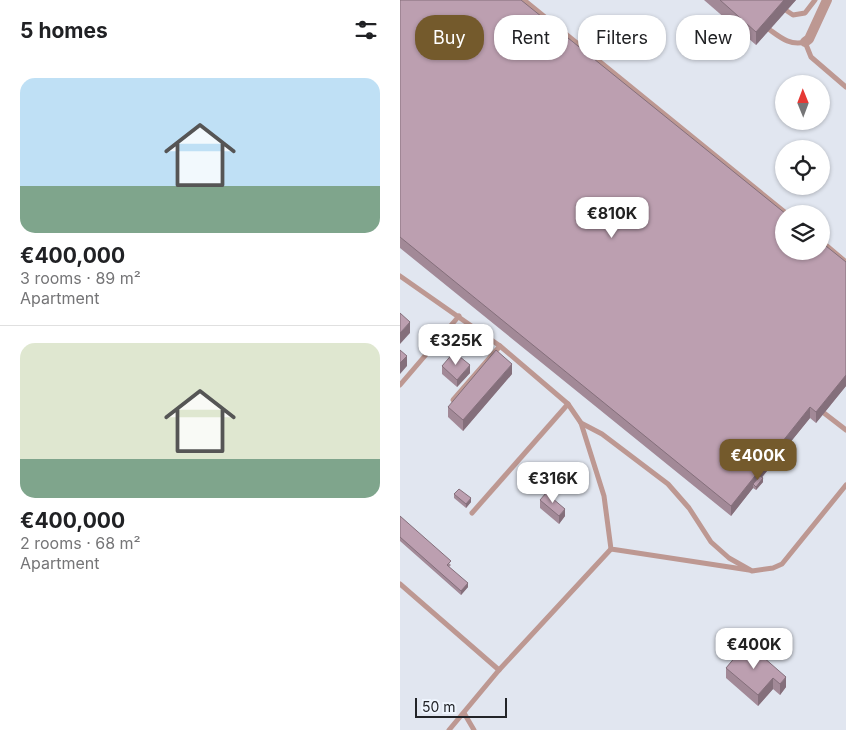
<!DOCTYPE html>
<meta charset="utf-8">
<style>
:root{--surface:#fff;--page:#f2f2f2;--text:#202124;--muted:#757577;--line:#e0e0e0;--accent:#745a2c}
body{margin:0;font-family:Inter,sans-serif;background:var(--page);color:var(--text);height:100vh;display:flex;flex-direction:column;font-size:19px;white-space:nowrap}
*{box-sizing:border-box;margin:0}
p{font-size:16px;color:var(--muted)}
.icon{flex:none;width:28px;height:28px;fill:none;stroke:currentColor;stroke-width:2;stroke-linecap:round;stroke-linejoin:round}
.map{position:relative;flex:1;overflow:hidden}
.side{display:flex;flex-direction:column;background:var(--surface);width:400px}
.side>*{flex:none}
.banner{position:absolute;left:15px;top:15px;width:355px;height:45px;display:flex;gap:10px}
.needle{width:32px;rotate:359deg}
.fabs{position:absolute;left:375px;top:75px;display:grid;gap:10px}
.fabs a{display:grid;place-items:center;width:55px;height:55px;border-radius:50%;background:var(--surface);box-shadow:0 1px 4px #0004;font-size:25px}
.scale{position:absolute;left:15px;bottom:12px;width:92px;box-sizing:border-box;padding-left:5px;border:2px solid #222428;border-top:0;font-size:14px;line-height:18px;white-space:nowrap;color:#222428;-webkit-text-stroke:4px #eef4fd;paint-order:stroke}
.price{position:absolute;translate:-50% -42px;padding:0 11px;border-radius:10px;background:#fff;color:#222;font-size:16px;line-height:32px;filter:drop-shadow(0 1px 2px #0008)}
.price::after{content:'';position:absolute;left:50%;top:30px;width:15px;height:11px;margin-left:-8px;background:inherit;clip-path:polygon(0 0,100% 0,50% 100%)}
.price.active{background:var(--accent);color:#fff}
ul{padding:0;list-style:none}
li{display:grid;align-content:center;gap:10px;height:265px;padding:0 20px}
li+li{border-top:1px solid var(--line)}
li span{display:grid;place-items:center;height:155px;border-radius:15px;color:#555}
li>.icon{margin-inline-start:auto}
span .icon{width:90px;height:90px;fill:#fffc;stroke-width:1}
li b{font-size:21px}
h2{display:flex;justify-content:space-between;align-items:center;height:60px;padding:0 20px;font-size:21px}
.pill{padding:0 18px;border-radius:20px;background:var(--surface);box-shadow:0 1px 4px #0004;font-size:18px;line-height:45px}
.pill.active{background:var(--accent);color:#fff}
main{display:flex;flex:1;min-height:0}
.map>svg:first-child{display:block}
</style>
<main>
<section class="side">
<h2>5 homes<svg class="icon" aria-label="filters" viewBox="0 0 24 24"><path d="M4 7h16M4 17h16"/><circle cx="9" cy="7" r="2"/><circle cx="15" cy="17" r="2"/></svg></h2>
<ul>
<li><span style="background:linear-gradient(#bfe0f5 70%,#7fa58c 0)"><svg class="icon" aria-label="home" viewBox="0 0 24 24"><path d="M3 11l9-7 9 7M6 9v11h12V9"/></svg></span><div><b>€400,000</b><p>3 rooms · 89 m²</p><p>Apartment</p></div></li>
<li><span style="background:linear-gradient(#dfe7d0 75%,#7fa58c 0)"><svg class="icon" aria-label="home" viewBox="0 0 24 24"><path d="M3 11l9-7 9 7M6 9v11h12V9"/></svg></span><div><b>€400,000</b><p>2 rooms · 68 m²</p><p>Apartment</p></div></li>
</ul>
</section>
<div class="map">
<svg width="446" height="730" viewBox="0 0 446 730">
<rect width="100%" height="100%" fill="#e1e6f0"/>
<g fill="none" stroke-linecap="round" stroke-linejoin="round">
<g stroke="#bd9892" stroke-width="5">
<polyline points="124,0 387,214"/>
<polyline points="387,11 393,15 405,13 415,0"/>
<path d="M370,30c11,8 21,16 35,12l6,15 35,30"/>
<polyline points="421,241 446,262"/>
<polyline points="0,276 100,346 168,404 181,423 202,434 268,484 289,508 311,542 329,558 352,571 373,568 382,564 446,485"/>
<polyline points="0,385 59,316"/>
<polyline points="53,400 100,346"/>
<polyline points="424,413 446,430"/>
<polyline points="181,423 204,496 211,549 349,570"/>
<polyline points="72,513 168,404"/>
<polyline points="0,584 99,670"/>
<polyline points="64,713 74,730"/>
<polyline points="49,730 99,670 211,549"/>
</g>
<polyline stroke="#bd9892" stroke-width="10" points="405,42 409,39 427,0"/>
</g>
<g fill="#a28997">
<polygon points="0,0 446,262 446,386 416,423 410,418 362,477 363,482 356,490 353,488 331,516 0,248"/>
<polygon points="304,0 396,0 356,45"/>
<polygon points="42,366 70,373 57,387 42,374"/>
<polygon points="112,374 63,431 48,417 48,407"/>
<polygon points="54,494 71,502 66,508 54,498"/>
<polygon points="140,500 165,516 159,524 140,508"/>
<polygon points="0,516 51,565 49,567 68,587 61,595 0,541"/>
<polygon points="347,643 386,687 380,695 373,689 358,706 326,678 326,668"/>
</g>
<g fill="#846f7b">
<polygon points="384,0 396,0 356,45 356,32"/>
<polygon points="10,322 10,333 0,344 0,333"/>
<polygon points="7,356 7,366 0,374 0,363"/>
<polygon points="112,364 112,374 63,431 63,420"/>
<polygon points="70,365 70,373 57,387 57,380"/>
<polygon points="446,375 446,386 416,423 416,412"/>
<polygon points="410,407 410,418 355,486 353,484 353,488 331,516 331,506"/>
<polygon points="363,478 363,482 356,490 356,487"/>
<polygon points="71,498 71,502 66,508 66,504"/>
<polygon points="165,509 165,516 159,524 159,516"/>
<polygon points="68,583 68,587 61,595 61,591"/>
<polygon points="386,677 386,687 380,695 380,684"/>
<polygon points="373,678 373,689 358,706 358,695"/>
</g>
<g fill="#bc9fb0" stroke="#846f7b">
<polygon points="0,0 121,0 386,214 384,214 384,251 421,251 421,242 446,262 446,375 416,412 410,407 331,506 0,237"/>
<polygon points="320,0 384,0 356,32"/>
<polygon points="0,313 10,322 0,333"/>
<polygon points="0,350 7,356 0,363"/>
<polygon points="96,350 112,364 63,420 48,407"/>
<polygon points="54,352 70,365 57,380 42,366"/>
<polygon points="360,476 363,478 356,487 353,484"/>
<polygon points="59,489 71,498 66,504 54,494"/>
<polygon points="146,493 165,509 159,516 140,500"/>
<polygon points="0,516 51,561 47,565 68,583 61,591 0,537"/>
<polygon points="347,643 386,677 380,684 373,678 358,695 326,668"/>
</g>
</svg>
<div class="fabs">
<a><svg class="needle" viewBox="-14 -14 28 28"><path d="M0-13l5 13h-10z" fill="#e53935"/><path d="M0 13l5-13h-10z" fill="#757577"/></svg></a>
<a><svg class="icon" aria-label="locate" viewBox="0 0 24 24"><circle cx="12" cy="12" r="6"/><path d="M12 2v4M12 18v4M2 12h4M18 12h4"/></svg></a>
<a><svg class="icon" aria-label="layers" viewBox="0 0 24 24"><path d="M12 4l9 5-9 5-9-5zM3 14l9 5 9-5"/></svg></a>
</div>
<div class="scale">50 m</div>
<b class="price" style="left:212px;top:239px">€810K</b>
<b class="price" style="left:56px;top:366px">€325K</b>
<b class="price active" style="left:358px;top:481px">€400K</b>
<b class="price" style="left:153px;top:504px">€316K</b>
<b class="price" style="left:354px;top:670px">€400K</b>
<div class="banner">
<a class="pill active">Buy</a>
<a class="pill">Rent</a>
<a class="pill">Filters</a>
<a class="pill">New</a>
</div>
</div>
</main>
